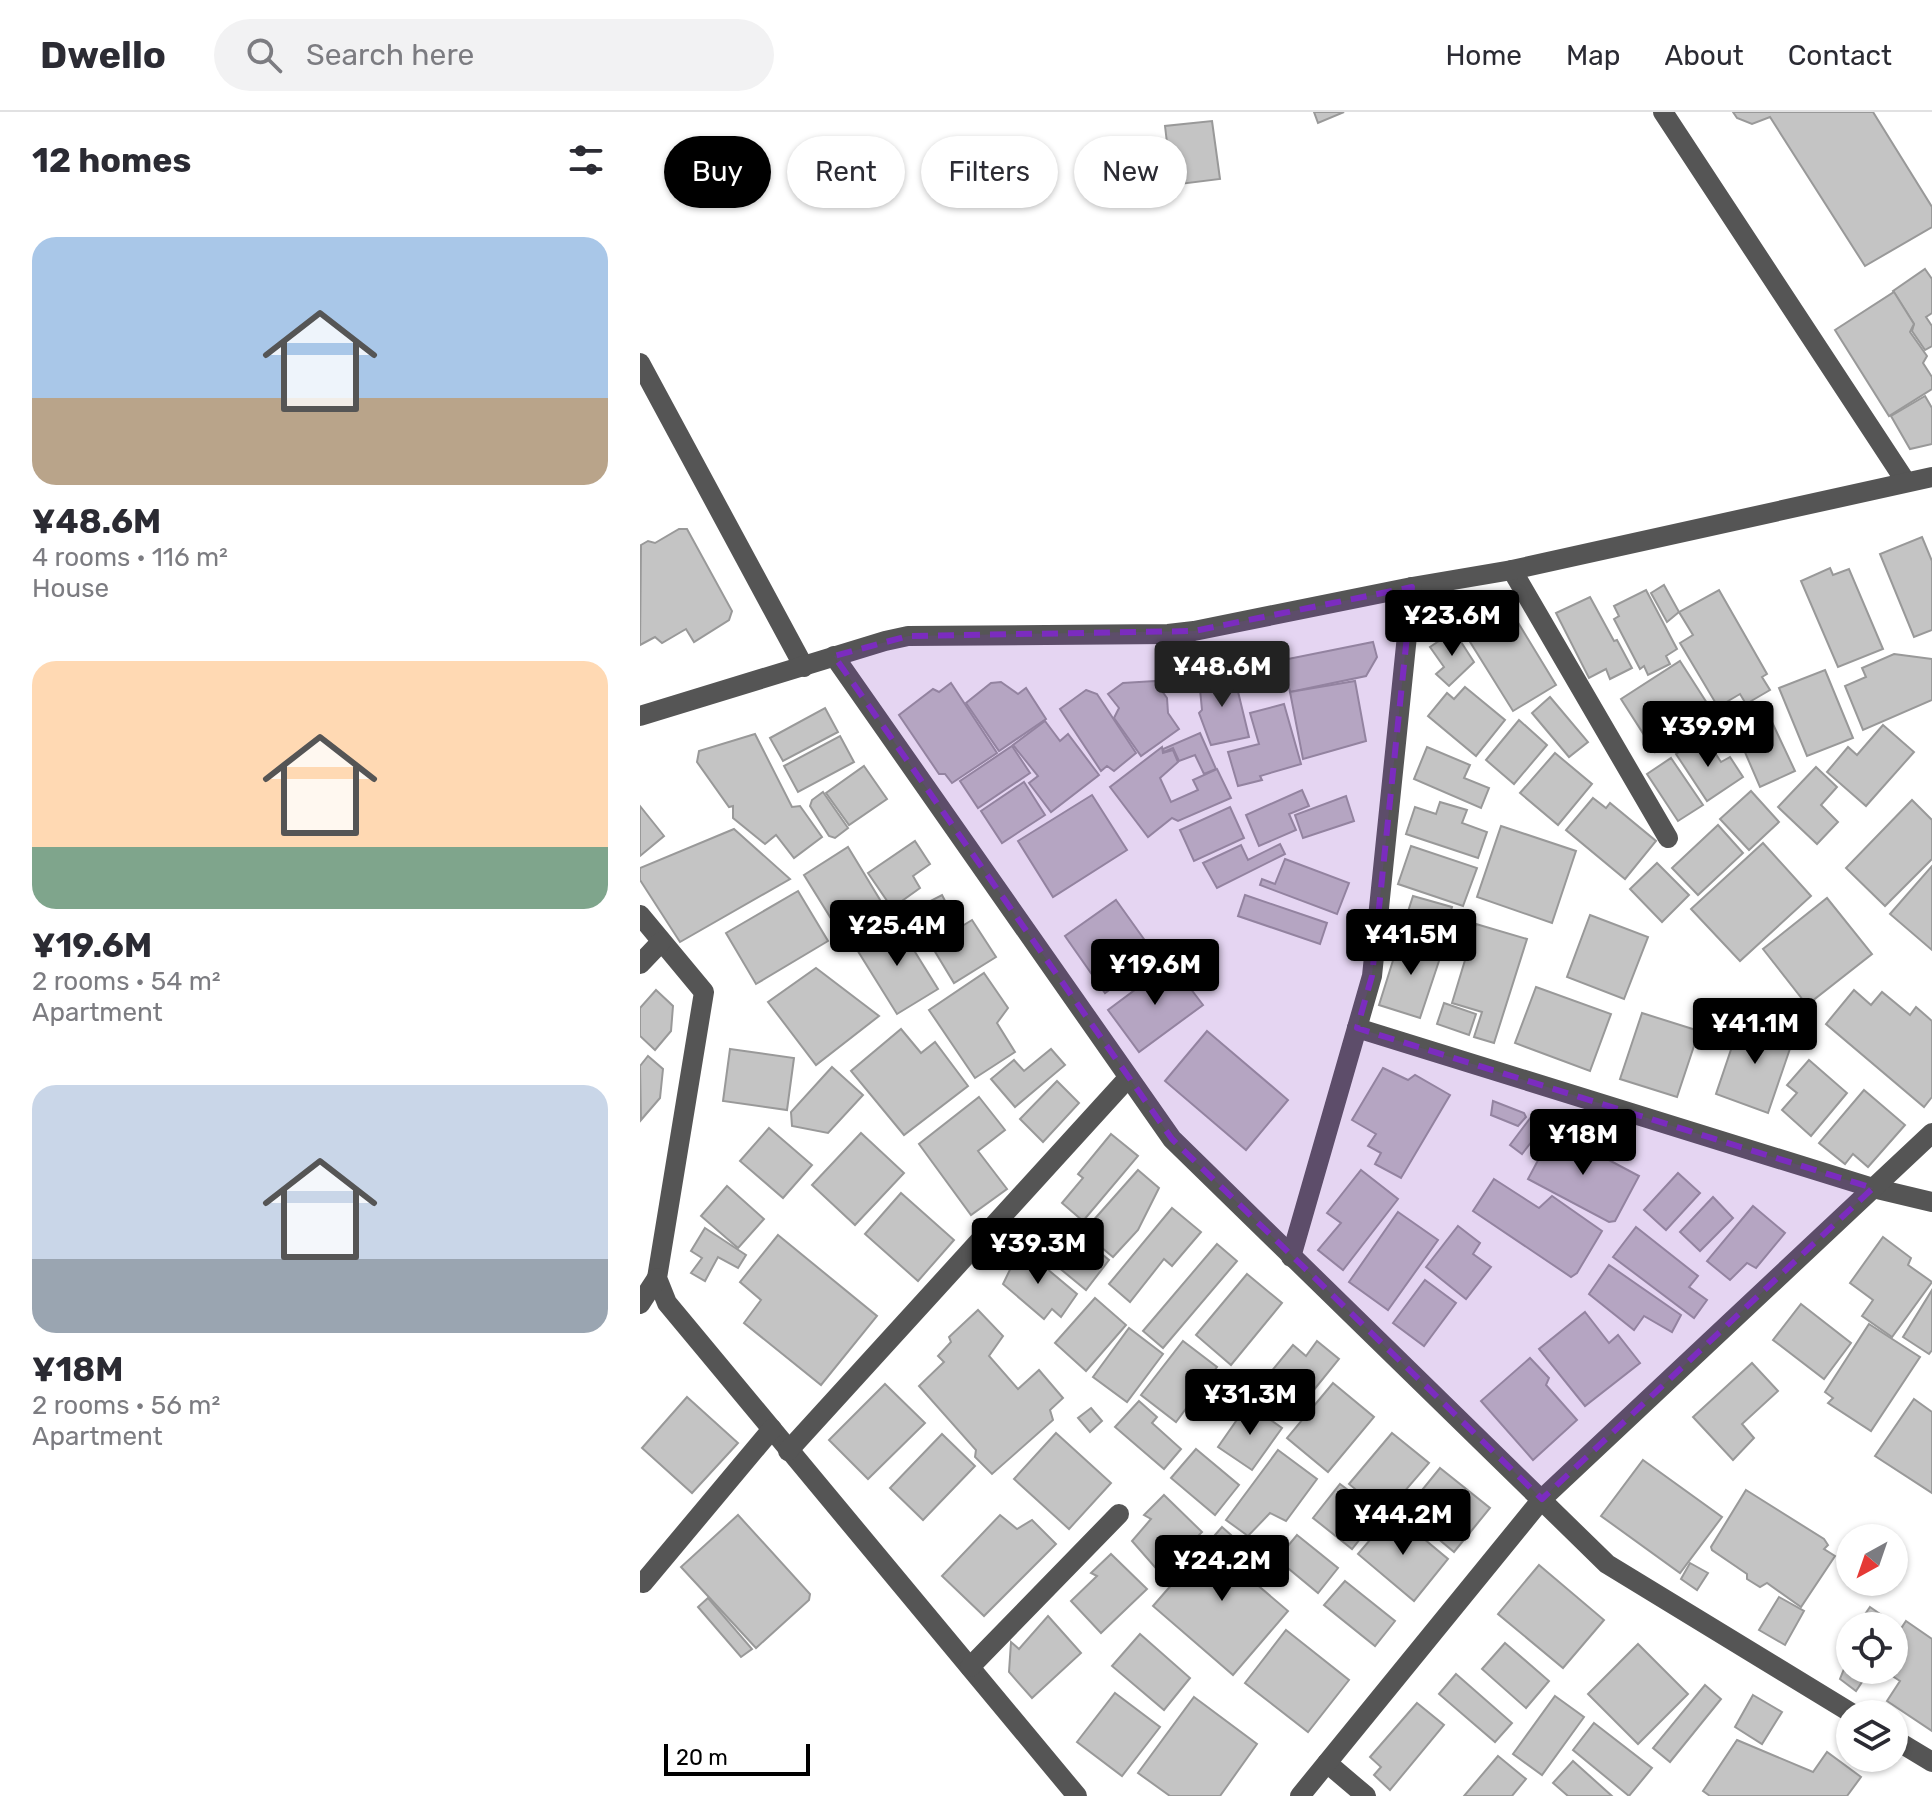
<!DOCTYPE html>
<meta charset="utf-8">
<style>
:root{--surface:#fff;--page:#f2f2f3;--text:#2b2b33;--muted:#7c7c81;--line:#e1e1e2;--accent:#000}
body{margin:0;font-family:Rubik,sans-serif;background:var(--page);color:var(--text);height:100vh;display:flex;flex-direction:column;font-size:30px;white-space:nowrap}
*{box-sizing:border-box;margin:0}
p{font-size:26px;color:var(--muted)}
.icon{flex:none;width:44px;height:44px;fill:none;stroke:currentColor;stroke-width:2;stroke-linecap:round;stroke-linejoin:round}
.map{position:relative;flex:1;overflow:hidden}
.panel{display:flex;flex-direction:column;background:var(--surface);width:640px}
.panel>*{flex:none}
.hud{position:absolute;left:24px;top:24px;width:760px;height:72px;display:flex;gap:16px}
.needle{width:52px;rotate:220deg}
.fabs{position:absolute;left:1196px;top:1412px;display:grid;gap:16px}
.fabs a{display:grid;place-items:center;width:72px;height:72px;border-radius:50%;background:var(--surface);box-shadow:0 2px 6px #0004;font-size:40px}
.scale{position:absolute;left:24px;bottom:20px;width:146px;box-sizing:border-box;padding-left:8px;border:4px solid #000;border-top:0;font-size:22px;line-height:28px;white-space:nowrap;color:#000;-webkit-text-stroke:6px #fff;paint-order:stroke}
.price{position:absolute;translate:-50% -68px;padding:0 18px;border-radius:8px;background:var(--accent);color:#fff;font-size:26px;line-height:52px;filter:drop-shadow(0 2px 4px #0008)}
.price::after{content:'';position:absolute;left:50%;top:48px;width:24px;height:18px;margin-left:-12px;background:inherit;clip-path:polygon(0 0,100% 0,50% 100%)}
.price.current{background:#222;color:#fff}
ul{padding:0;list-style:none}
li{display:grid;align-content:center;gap:16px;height:424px;padding:0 32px}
li span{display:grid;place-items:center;height:248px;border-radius:24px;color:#555}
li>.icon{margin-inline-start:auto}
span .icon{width:144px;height:144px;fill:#fffc;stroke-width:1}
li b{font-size:34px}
h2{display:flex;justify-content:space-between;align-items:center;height:96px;padding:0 32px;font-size:34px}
.tag{padding:0 28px;border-radius:36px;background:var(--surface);box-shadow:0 2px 6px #0004;font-size:28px;line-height:72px}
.tag.current{background:var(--accent);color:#fff}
header{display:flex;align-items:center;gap:48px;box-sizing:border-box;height:112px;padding:0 40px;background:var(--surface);border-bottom:2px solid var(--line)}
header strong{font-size:38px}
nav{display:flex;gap:44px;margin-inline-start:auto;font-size:28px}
.search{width:560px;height:72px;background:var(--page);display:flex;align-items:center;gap:20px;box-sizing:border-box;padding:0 28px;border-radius:44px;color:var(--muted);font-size:30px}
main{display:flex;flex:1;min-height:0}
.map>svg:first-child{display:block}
</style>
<header>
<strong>Dwello</strong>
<div class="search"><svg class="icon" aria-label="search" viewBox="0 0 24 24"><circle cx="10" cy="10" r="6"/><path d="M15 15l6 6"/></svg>Search here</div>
<nav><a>Home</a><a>Map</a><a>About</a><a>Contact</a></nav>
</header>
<main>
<section class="panel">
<h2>12 homes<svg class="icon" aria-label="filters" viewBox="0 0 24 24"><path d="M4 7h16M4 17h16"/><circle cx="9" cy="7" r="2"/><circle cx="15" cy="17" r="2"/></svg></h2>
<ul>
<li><span style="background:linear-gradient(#a9c7e8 65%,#b9a48a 0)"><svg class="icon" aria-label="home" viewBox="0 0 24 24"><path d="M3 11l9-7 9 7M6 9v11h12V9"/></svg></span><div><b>¥48.6M</b><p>4 rooms · 116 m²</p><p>House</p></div></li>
<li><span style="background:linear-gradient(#ffd9b3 75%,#7fa58c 0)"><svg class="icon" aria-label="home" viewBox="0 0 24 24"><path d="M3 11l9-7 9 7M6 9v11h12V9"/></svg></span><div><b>¥19.6M</b><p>2 rooms · 54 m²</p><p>Apartment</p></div></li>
<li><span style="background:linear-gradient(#c9d6e8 70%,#9aa5b1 0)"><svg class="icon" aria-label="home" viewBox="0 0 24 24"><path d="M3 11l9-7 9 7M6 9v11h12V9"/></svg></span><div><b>¥18M</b><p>2 rooms · 56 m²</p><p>Apartment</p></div></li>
</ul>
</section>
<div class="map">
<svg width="1292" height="1684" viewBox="0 0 1292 1684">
<rect width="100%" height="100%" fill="#fff"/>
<g fill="#c4c4c4" stroke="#999" stroke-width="2">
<polygon points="674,0 704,0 678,11"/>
<polygon points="1093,0 1233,0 1292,95 1292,115 1225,154 1130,5 1112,12 1097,6"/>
<polygon points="572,9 580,67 532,73 525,14"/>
<polygon points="1285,157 1292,167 1292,201 1286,205 1292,214 1292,234 1285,238 1272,219 1274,212 1253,179"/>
<polygon points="1254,180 1274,212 1270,220 1287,244 1283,251 1292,265 1292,277 1249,304 1195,218"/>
<polygon points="1285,284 1292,296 1292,332 1270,337 1251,304"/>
<polygon points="39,417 47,417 92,499 89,508 54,530 46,517 22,531 15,525 0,533 1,433 8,429 15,431"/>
<polygon points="1282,425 1292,449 1292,518 1274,525 1240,442"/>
<polygon points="1190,456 1193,463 1209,457 1243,537 1198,555 1161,469"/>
<polygon points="1024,473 1039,500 1027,510 1011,481"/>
<polygon points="1006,478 1037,537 1026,544 1030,552 1008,563 1004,554 1000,557 974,507 979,504 974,494"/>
<polygon points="1079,478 1127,562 1122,565 1130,578 1106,592 1100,582 1078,595 1040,531 1053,523 1039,500"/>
<polygon points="950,485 974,529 977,528 992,556 970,567 966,557 949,566 916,501"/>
<polygon points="871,499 916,573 873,599 827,525"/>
<polygon points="814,519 834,550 809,574 796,562 804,555 790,535"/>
<polygon points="733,530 737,545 726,564 650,580 643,548"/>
<polygon points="1254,542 1292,547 1292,588 1223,618 1205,574 1226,565 1222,556"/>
<polygon points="1040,549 1074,602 1015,640 981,587"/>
<polygon points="1185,558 1213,626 1167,644 1139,576"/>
<polygon points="593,559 609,625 571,633 559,601 562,598 559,567"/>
<polygon points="515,569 527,586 528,601 539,617 501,644 474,606 479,596 468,582 483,571"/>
<polygon points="715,569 726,629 663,647 650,580"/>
<polygon points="361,570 378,582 386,576 406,607 359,639 326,591 351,571"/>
<polygon points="311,571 357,641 312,671 305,662 299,662 259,603 293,577 299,580"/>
<polygon points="825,575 865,608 836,644 788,604 807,581 814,587"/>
<polygon points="446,578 457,582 496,641 474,659 467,654 461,659 420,597"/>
<polygon points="910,585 948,630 929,645 892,601"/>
<polygon points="644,592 661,652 620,664 622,668 598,674 588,640 619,632 610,601"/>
<polygon points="185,596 198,620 143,649 130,626"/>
<polygon points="879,608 907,633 874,672 846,648"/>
<polygon points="1131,608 1155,659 1120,675 1098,624"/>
<polygon points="405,609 420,629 428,622 459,663 411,700 389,671 398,664 373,633"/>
<polygon points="1243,613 1274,640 1226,694 1187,660 1208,635 1217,643"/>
<polygon points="560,621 576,657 564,662 555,643 539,649 533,636 524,640 523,637"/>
<polygon points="115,622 152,695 160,694 182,725 154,746 136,723 125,732 93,706 93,694 89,695 57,650 59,639"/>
<polygon points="200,624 214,650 158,680 144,654"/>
<polygon points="1064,624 1081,650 1090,645 1103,665 1067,689 1036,642"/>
<polygon points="372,634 390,661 338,696 320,669"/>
<polygon points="522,635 523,641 533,638 538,650 520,666 531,690 558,678 553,668 577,657 591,686 538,709 532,706 508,725 470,675"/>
<polygon points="787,635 830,653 824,666 849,676 841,696 774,667"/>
<polygon points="915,641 952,672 918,713 880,681"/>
<polygon points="1031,646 1063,693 1038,709 1007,662"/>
<polygon points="224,654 247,687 209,713 186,681"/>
<polygon points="1176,655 1197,675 1181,693 1198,710 1177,732 1138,695"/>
<polygon points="384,670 405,703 362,731 341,699"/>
<polygon points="662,678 669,694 649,702 656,718 619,734 606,703"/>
<polygon points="1111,679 1139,710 1109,738 1080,707"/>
<polygon points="183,680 208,716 195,726 189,724 170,694 172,688"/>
<polygon points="452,683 487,738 413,785 378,729"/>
<polygon points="706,684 714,709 663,726 655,703"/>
<polygon points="953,686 966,696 970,691 1016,729 985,767 926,718"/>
<polygon points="1272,688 1292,708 1292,747 1245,794 1206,756"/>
<polygon points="800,690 827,698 822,711 847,720 838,746 766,722 775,695 796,702"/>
<polygon points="0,694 24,724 0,744"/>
<polygon points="590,695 604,726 554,749 540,718"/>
<polygon points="1078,713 1103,741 1058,783 1032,756"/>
<polygon points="861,714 936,739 912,811 837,785"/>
<polygon points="94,717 150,767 40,830 0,768 0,756"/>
<polygon points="275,729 290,752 273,764 280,776 252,796 228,761"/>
<polygon points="1123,731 1171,784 1100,849 1051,797"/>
<polygon points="640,732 645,742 577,776 563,751 601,733 608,748"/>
<polygon points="771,734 837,756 823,794 758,772"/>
<polygon points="208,735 248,801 205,829 164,763"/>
<polygon points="645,747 709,771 697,802 620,773 622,767 635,772"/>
<polygon points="1017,751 1049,783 1022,810 990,777"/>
<polygon points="1292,754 1292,838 1250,802"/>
<polygon points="158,779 188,829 116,872 86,821"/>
<polygon points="302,783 318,814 286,830 269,800"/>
<polygon points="605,783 687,811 680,832 598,804"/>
<polygon points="773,784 812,795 802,829 762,818"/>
<polygon points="1187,786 1232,842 1167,893 1123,837"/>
<polygon points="476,788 516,844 465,881 425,824"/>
<polygon points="950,803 1008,825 984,887 927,865"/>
<polygon points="332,808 356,845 314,871 291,833"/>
<polygon points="257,811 298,877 257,902 216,836"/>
<polygon points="836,812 887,827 854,931 834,925 842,900 812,891"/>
<polygon points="761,823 803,837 780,906 739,893"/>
<polygon points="531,851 563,893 499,940 468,898"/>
<polygon points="176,856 239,904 176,953 128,890"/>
<polygon points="344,861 368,896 357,911 375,940 335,966 289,898"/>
<polygon points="896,875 971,902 950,959 875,931"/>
<polygon points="16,878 33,894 31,919 15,938 0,924 0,896"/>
<polygon points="1214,878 1231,893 1242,880 1270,903 1276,895 1292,909 1292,985 1284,995 1186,912"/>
<polygon points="804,891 836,902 829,923 797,912"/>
<polygon points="1002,901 1059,919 1037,985 980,967"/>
<polygon points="1101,908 1154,925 1128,1001 1076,982"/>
<polygon points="261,917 281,941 295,930 328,974 264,1023 211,959"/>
<polygon points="567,919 648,988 606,1038 525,969"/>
<polygon points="90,937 154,946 147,998 83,989"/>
<polygon points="411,937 425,953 375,995 351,967 374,948 384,959"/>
<polygon points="8,944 23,957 20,986 1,1008 0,954"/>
<polygon points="1169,948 1207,981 1171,1024 1142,998 1157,981 1147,973"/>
<polygon points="192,955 223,983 188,1021 152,1014 151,1000"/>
<polygon points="743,956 768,968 775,963 810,983 761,1066 735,1052 741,1041 728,1034 736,1022 712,1008"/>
<polygon points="417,969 439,991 403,1030 380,1007"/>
<polygon points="1224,978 1265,1013 1228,1055 1213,1042 1205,1052 1179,1031"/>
<polygon points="339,985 365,1018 338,1039 367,1077 331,1103 279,1032"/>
<polygon points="853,989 884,1001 886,1005 878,1014 851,1003"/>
<polygon points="891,1005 904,1014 882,1042 870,1033"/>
<polygon points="129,1016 172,1053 143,1086 100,1049"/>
<polygon points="916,1020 999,1064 975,1109 969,1110 888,1067 912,1022"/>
<polygon points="221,1021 264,1061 215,1113 172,1073"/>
<polygon points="471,1022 498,1044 443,1109 422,1091 443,1066 438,1062"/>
<polygon points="498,1058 519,1076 498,1118 473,1145 443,1120"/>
<polygon points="721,1058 758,1087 703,1158 678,1138 701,1111 687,1101"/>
<polygon points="1038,1061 1060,1081 1026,1118 1004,1098"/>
<polygon points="854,1067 899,1096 912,1084 962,1119 937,1161 931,1165 833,1099"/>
<polygon points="87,1074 124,1107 98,1136 61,1104"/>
<polygon points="261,1081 314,1128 278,1169 225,1122"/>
<polygon points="1073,1085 1093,1106 1060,1139 1040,1120"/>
<polygon points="1113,1094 1145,1121 1116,1156 1107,1151 1090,1168 1067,1149"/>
<polygon points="532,1096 561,1120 532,1154 524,1147 490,1190 469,1172"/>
<polygon points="758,1100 798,1128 748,1198 709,1170"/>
<polygon points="425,1112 469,1148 446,1178 401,1141"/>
<polygon points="818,1114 840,1131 833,1142 851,1155 826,1187 786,1155"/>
<polygon points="996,1115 1058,1164 1049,1175 1067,1188 1054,1206 973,1145"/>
<polygon points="65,1116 106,1143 98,1156 78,1145 65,1169 51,1161 62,1146 51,1139"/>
<polygon points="138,1123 237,1204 181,1273 104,1211 121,1188 100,1170"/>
<polygon points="1243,1125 1271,1146 1268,1153 1292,1170 1252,1225 1222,1204 1233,1188 1210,1171"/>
<polygon points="577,1132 597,1149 523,1236 503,1219"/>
<polygon points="381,1135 437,1182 421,1205 412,1197 404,1207 363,1172"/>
<polygon points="969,1153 1041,1203 1032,1220 1004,1204 994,1218 949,1182"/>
<polygon points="607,1162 642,1191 591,1253 556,1223"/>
<polygon points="785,1168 816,1191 784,1234 753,1211"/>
<polygon points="1292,1178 1292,1238 1289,1242 1263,1225"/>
<polygon points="455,1186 486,1213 446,1259 415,1231"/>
<polygon points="1161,1192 1211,1231 1184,1267 1133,1228"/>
<polygon points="338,1198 363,1224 349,1244 378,1277 399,1258 423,1286 410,1298 413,1308 352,1362 335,1345 336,1338 279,1274 304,1250 298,1244 311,1230 309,1225"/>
<polygon points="945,1200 969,1231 978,1223 1000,1251 945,1294 899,1237"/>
<polygon points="1229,1212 1280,1245 1231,1319 1188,1291 1193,1286 1185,1280"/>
<polygon points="489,1216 523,1242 487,1290 453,1265"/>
<polygon points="543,1229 577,1255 536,1310 501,1283"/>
<polygon points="677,1229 699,1247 656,1300 621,1272 653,1233 666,1244"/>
<polygon points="890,1246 909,1266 906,1273 937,1308 893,1348 841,1289"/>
<polygon points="1112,1251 1138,1279 1102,1312 1114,1326 1093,1348 1053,1305"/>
<polygon points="693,1271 734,1305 688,1360 647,1326"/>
<polygon points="245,1272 285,1311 228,1367 189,1328"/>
<polygon points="47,1285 98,1331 52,1381 2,1336"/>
<polygon points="1274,1287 1292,1300 1292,1381 1235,1344"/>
<polygon points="499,1289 517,1305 512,1311 541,1337 524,1357 475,1315"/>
<polygon points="608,1292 642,1316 612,1358 578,1335"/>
<polygon points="451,1296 462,1309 450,1320 438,1306"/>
<polygon points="416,1321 471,1371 429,1417 374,1367"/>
<polygon points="752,1321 789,1351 745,1402 709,1372"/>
<polygon points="302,1322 335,1354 283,1408 250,1376"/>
<polygon points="556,1337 599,1373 575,1403 531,1366"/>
<polygon points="638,1338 677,1367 646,1409 630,1401 608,1424 586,1408"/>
<polygon points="1003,1348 1082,1405 1040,1461 961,1404"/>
<polygon points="800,1356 850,1396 814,1440 765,1399"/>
<polygon points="700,1372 740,1402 712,1437 673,1406"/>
<polygon points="1106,1378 1184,1427 1188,1433 1184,1437 1195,1444 1161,1495 1127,1471 1120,1475 1107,1467 1107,1462 1072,1438 1071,1435"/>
<polygon points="524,1383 562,1420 521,1462 492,1429 511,1407 504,1403"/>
<polygon points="753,1401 808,1447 774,1489 718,1442"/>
<polygon points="98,1403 170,1482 169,1488 116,1536 41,1455"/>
<polygon points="360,1403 377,1417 392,1408 416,1432 344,1504 302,1464"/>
<polygon points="582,1415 618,1447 608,1465 648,1499 593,1563 513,1494"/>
<polygon points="657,1423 698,1456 678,1481 637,1447"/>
<polygon points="471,1442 507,1477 461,1521 431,1489 457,1464 451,1461"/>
<polygon points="1050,1451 1068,1461 1057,1478 1041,1467"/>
<polygon points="899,1453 964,1508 923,1556 858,1502"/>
<polygon points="705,1469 755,1509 735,1534 684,1493"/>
<polygon points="1139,1485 1164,1499 1145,1533 1119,1518"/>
<polygon points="68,1486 112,1537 101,1545 58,1495"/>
<polygon points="1230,1495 1259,1515 1254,1523 1254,1514 1217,1514"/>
<polygon points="408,1504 441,1541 392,1586 369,1560 371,1530 379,1537"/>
<polygon points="1266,1509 1292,1527 1292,1619 1247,1589 1260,1569 1243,1558 1254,1558 1254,1527"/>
<polygon points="646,1518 709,1568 668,1620 605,1571"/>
<polygon points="500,1522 550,1566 524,1598 472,1554"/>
<polygon points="1210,1525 1210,1558 1230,1558 1216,1579 1200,1567 1210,1542 1204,1535"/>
<polygon points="865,1531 909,1569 886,1596 842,1557"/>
<polygon points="998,1532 1048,1582 998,1632 948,1582"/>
<polygon points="816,1562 872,1611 855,1630 799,1582"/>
<polygon points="1065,1573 1081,1587 1030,1650 1013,1636"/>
<polygon points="475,1581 520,1615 482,1664 437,1630"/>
<polygon points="1113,1583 1142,1600 1122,1632 1095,1615"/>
<polygon points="915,1584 944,1605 902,1663 873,1642"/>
<polygon points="554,1585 617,1632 580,1684 530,1684 498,1661"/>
<polygon points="777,1591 804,1613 750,1678 734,1663 741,1655 730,1645"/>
<polygon points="954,1611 1012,1656 989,1684 933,1638"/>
<polygon points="1097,1628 1173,1660 1187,1640 1221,1665 1207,1684 1070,1684 1063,1679"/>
<polygon points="858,1644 886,1667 872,1684 824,1684"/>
<polygon points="933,1649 972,1684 928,1684 913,1671"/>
</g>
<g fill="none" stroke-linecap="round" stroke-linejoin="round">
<g stroke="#555" stroke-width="20">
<polyline points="1023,0 1266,370"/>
<polyline points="0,251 164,555"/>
<polyline points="872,458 1028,726"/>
<polyline points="194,544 532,1027 967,1452 1213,1602"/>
<polyline points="0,604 245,529 268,524 528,522 554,519 772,475 872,458 1292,365"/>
<polyline points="0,803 64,880 17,1166 27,1191 437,1684"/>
<polyline points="0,852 21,830"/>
<polyline points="717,916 1233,1076 1292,1090"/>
<polyline points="651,1145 732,864 772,475"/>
<polyline points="0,1192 17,1166"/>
<polyline points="148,1339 488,966"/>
<polyline points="3,1471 132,1317"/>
<polyline points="330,1555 479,1402"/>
<polyline points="1254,1627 1292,1650"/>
<polyline points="687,1651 726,1684"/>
<polyline points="660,1684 902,1387 1292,1021"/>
</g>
</g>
<path fill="#7b2cbf" fill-opacity="0.2" stroke="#7b2cbf" stroke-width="6" stroke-dasharray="16 10" stroke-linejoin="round" d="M772,475l-40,389 -15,52 516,160 -331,311 -370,-360 -338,-483 74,-20 286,-5z"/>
</svg>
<div class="fabs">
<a><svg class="needle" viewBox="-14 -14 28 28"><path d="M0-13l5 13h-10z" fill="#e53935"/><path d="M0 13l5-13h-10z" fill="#7c7c81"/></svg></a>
<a><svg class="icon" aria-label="locate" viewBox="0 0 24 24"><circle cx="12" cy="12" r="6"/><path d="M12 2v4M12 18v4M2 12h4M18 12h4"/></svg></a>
<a><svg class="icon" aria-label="layers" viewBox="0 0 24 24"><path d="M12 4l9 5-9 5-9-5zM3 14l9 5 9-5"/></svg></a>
</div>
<div class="scale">20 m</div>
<b class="price" style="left:812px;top:546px">¥23.6M</b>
<b class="price current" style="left:582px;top:597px">¥48.6M</b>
<b class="price" style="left:1068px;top:657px">¥39.9M</b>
<b class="price" style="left:257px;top:856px">¥25.4M</b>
<b class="price" style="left:771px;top:865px">¥41.5M</b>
<b class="price" style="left:515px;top:895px">¥19.6M</b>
<b class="price" style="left:1115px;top:954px">¥41.1M</b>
<b class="price" style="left:943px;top:1065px">¥18M</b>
<b class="price" style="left:398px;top:1174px">¥39.3M</b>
<b class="price" style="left:610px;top:1325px">¥31.3M</b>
<b class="price" style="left:763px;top:1445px">¥44.2M</b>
<b class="price" style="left:582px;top:1491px">¥24.2M</b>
<div class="hud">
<a class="tag current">Buy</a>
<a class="tag">Rent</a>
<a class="tag">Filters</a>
<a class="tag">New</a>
</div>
</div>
</main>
